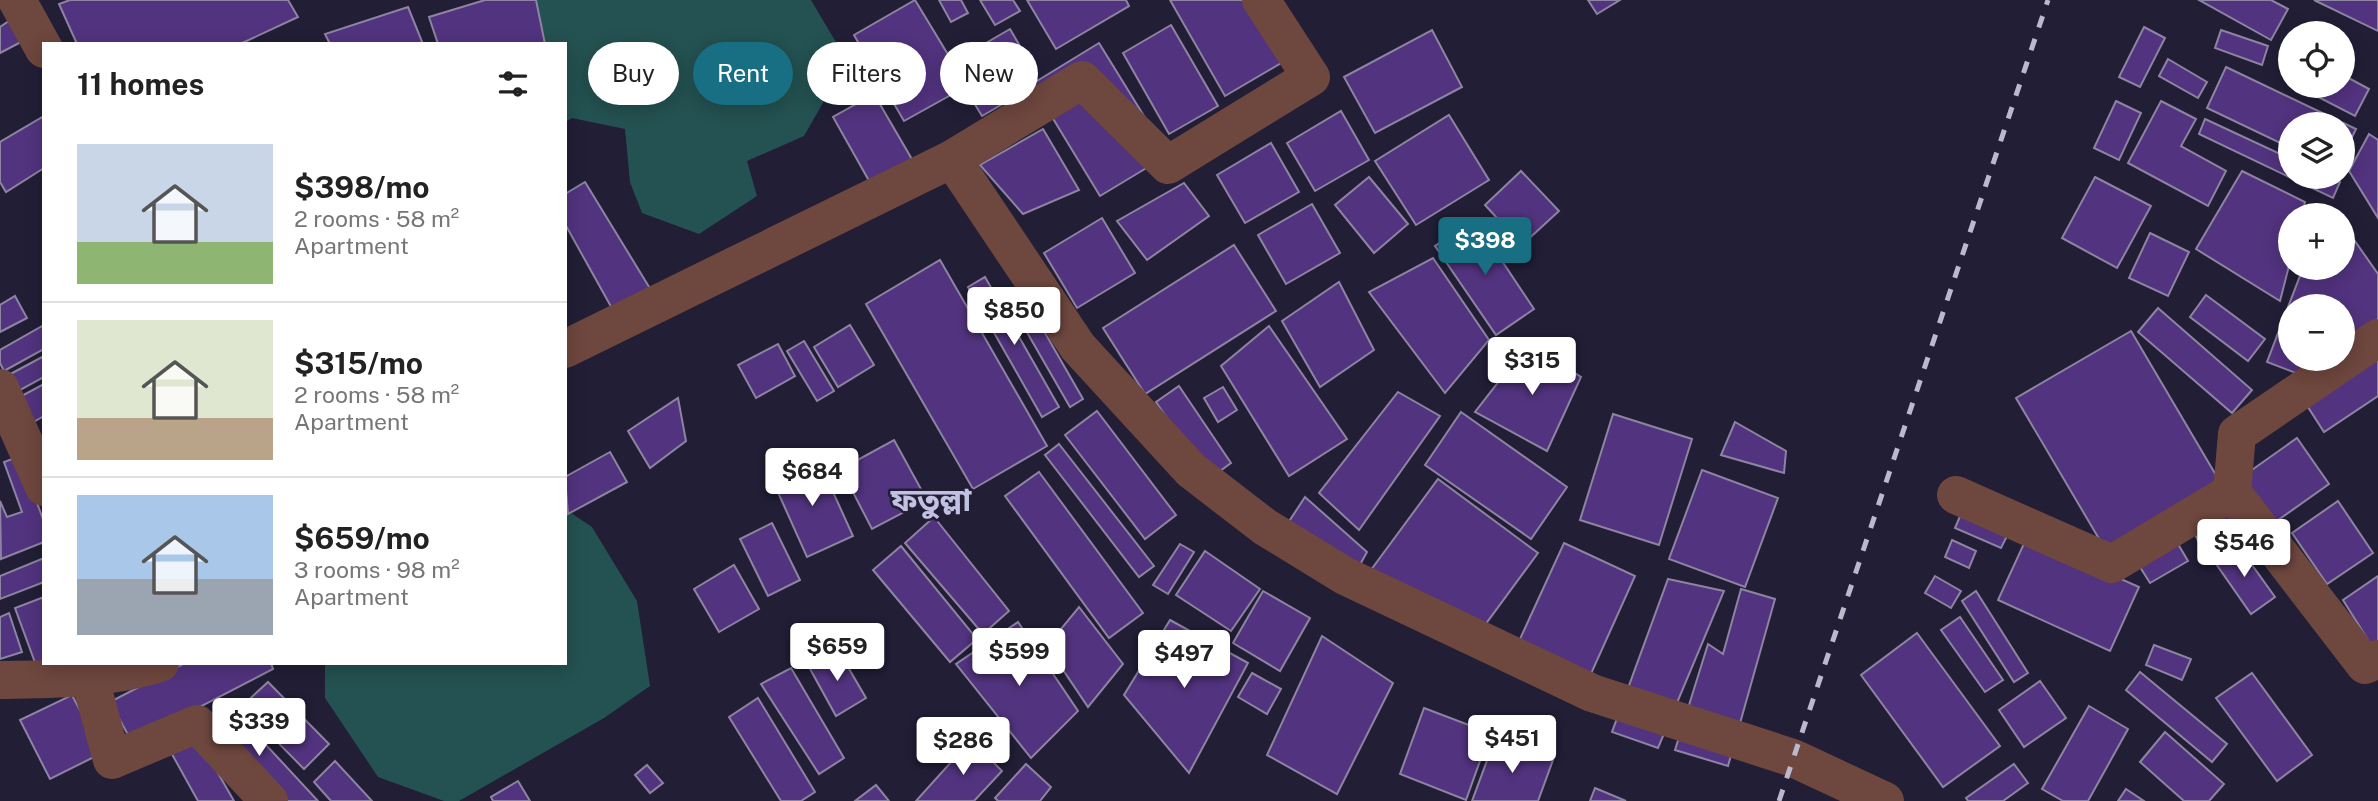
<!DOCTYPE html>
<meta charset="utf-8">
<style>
:root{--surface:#fff;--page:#f6f6f6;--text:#222;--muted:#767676;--line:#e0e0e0;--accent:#186e83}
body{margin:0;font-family:"Public Sans","Noto Sans Bengali",sans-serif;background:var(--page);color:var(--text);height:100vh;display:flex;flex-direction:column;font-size:26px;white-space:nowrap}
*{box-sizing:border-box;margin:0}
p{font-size:23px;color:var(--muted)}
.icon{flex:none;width:38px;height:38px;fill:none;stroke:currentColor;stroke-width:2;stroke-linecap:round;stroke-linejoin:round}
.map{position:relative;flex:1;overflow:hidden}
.drawer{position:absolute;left:42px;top:42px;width:525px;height:623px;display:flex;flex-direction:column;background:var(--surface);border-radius:0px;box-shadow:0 4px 18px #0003}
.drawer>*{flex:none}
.guide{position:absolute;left:588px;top:42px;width:665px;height:63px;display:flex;gap:14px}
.controls{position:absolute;left:2278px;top:21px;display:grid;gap:14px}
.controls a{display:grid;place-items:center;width:77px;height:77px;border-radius:50%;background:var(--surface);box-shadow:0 4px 18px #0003;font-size:35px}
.price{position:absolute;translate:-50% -60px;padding:0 16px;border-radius:7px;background:#fff;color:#222;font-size:23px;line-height:46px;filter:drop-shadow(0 2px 4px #0008)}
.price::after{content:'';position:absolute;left:50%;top:42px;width:21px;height:16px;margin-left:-10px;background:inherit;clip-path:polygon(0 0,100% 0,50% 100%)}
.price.on{background:var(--accent);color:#fff}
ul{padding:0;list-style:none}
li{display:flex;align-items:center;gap:21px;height:175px;padding:0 35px}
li+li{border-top:2px solid var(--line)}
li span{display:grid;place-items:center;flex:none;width:196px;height:140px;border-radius:0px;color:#555}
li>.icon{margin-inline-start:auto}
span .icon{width:84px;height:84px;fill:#fffc;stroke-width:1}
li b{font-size:30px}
h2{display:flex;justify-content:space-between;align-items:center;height:84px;padding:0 35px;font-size:30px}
.chip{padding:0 24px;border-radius:32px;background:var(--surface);box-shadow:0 4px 18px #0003;font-size:24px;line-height:63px}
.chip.on{background:var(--accent);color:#fff}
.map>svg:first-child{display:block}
</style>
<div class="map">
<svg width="2378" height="801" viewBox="0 0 2378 801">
<rect width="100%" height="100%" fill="#211e36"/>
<g fill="#245151">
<polygon points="529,0 811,0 837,44 835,82 804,136 747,161 757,196 699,234 642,213 630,182 625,129 572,118 565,122 565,44 465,44"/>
<polygon points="565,509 592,527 637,601 650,686 604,718 459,801 444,801 378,777 325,698 325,663 565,663"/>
</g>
<g fill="#52337f" stroke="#8d84a1" stroke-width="2">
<polygon points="70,0 288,0 298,17 240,44 77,44 59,4"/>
<polygon points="485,0 536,0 545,44 438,44 429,17"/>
<polygon points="915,0 967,86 904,121 854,35"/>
<polygon points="939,0 961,0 968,13 951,22"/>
<polygon points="980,0 1013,0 1020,11 995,25"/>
<polygon points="1027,0 1126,0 1129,6 1056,49"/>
<polygon points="1170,0 1247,0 1283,62 1225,96"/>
<polygon points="1588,0 1620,0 1597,14"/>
<polygon points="2199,0 2271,0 2288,9 2271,40"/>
<polygon points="2314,0 2378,0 2378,31"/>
<polygon points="408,7 423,44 330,44 325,34"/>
<polygon points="9,21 21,42 0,53 0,27"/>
<polygon points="1171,25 1218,106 1169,134 1123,53"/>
<polygon points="2144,27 2165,38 2140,87 2119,77"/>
<polygon points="1010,29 1021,48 974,76 962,57"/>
<polygon points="1432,30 1462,87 1375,133 1344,77"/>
<polygon points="2221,30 2268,46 2262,65 2215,48"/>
<polygon points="1099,43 1168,155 1100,196 1032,84"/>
<polygon points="2168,59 2207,82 2198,98 2159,76"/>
<polygon points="2226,67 2356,129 2343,156 2343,124 2291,124 2291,148 2207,108"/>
<polygon points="999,74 1013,98 982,116 968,93"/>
<polygon points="2343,75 2369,89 2355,116 2297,86 2343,86"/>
<polygon points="874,94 913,161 872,186 833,117"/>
<polygon points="2116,101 2141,113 2119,160 2094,148"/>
<polygon points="2161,101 2196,119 2181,146 2226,171 2208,206 2128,163"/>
<polygon points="1341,111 1369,160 1315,191 1287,143"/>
<polygon points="1449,115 1489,180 1416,225 1375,161"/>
<polygon points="44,116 44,168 6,192 0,182 0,142"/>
<polygon points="2205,119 2291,159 2291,177 2329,177 2340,182 2333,198 2199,134"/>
<polygon points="1043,129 1079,190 1023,214 980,165"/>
<polygon points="2369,134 2378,140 2378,218 2349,171"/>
<polygon points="1271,143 1299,192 1245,223 1217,175"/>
<polygon points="1521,171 1559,211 1522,245 1485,205"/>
<polygon points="2242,171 2305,202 2302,215 2291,215 2291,258 2280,301 2196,249"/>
<polygon points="1369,177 1408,224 1374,253 1335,205"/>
<polygon points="2095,177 2151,206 2117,268 2062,238"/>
<polygon points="585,182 654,295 614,312 565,224 565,194"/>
<polygon points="1184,183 1209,216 1147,260 1117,221"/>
<polygon points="1312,204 1340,253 1286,284 1258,235"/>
<polygon points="1102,218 1135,273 1077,308 1044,253"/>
<polygon points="1474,219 1534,309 1496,335 1435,246"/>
<polygon points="2343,224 2378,274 2378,319 2343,345 2343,306 2291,306 2291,359 2324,359 2301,375 2267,362 2303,268 2343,268"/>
<polygon points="2150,233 2189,252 2168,296 2129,278"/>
<polygon points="1234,245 1276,311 1145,394 1103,328"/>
<polygon points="1433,258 1489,340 1445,393 1369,292"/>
<polygon points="940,260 1047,446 973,489 866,304"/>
<polygon points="985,277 1059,407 1042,417 968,287"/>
<polygon points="1339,282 1374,350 1320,387 1282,321"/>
<polygon points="2206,295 2265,339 2248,361 2190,317"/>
<polygon points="15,296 27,318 0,332 0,305"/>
<polygon points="1026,300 1083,399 1070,407 1013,308"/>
<polygon points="2158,308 2252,390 2232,413 2138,332"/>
<polygon points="44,325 44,349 4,371 0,363 0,350"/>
<polygon points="850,325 874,365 838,387 814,347"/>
<polygon points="1269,326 1347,439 1289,476 1221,366"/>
<polygon points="2131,331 2220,482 2105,549 2016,398"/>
<polygon points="804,341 834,391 817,401 787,351"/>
<polygon points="778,344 795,376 756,398 738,365"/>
<polygon points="1528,344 1581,377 1547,451 1475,412"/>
<polygon points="2378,355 2378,396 2324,432 2306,404"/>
<polygon points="44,356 44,377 13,394 3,378"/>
<polygon points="44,384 44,416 30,424 16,399"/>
<polygon points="1179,386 1231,463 1209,479 1156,402"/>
<polygon points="1223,387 1237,410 1218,422 1204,398"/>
<polygon points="1398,392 1440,416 1359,530 1319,493"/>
<polygon points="678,398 686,441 650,468 628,431"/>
<polygon points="1097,411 1176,515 1145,539 1065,435"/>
<polygon points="1461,412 1567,487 1531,539 1425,465"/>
<polygon points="1613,414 1692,439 1659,545 1580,520"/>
<polygon points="1735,422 1786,451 1784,473 1721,455"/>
<polygon points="2297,438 2329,484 2274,523 2242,477"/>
<polygon points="894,440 927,500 872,529 841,469"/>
<polygon points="1059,444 1154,566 1139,577 1045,455"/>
<polygon points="610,452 627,482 568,514 565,477"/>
<polygon points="20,456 44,522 44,542 1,559 0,501 7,517 22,512 4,462"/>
<polygon points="818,459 853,536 807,557 772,479"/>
<polygon points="1702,470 1778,498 1745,587 1669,559"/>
<polygon points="1039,472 1143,613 1109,638 1005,496"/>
<polygon points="1438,479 1538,553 1468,648 1368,574"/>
<polygon points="1305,497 1367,552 1357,570 1286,526"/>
<polygon points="2338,501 2373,553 2327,584 2292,533"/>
<polygon points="1964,507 2011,528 2001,548 1955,528"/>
<polygon points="2234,509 2241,521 2200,545 2194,532"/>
<polygon points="934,517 1009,611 983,634 905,543"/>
<polygon points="772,523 800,580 768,596 740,539"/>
<polygon points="2027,537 2139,587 2110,651 1998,600"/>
<polygon points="1952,540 1976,551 1969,568 1945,557"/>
<polygon points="1564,543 1635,576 1581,696 1509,663"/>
<polygon points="1180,544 1194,552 1168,594 1153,585"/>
<polygon points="2178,544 2188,561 2150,583 2140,567"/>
<polygon points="2237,544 2275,597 2251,614 2214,561"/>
<polygon points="901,546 977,639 950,662 873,570"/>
<polygon points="1205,551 1260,589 1231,631 1176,595"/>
<polygon points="44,558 44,582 0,599 0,576"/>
<polygon points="734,565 759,609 719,632 694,589"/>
<polygon points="1935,576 1961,591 1951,608 1925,593"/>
<polygon points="2378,576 2378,656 2343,600"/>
<polygon points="1668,579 1724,591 1658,748 1612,732"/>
<polygon points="1741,589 1775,599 1728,766 1675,750 1708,644 1723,654"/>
<polygon points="1263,591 1310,618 1280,671 1233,643"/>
<polygon points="1976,591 2028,673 2014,682 1962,601"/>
<polygon points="44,597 44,663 37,668 15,608"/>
<polygon points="1079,607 1123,664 1088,707 1047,646"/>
<polygon points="9,613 22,652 0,659 0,617"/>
<polygon points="1960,617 2003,680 1985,692 1941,630"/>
<polygon points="1170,620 1248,663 1189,773 1124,695"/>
<polygon points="1018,622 1078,711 1031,758 956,664"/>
<polygon points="1917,633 2000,746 1943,787 1861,675"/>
<polygon points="1322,636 1393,683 1337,794 1267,755"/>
<polygon points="2154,645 2191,659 2182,680 2146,665"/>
<polygon points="838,650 866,698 836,716 809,667"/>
<polygon points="185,663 271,663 273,669 132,742 110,702"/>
<polygon points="791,668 844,758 819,774 761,684"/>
<polygon points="2140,672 2227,744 2212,762 2126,690"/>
<polygon points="1252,673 1281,689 1267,714 1238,697"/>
<polygon points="2252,673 2312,755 2277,781 2216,698"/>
<polygon points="2040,681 2066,718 2024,747 1999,710"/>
<polygon points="268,682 329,744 304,769 242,706"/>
<polygon points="72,695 102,753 50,779 20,720"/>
<polygon points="758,698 815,792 801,801 781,801 729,717"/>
<polygon points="230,706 318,801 278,801 208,727"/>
<polygon points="2089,706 2128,729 2088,801 2063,801 2042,789"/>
<polygon points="1424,708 1490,733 1466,800 1400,774"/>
<polygon points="2165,732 2224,784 2209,801 2184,801 2140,762"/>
<polygon points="195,733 234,801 198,801 168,747"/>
<polygon points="1495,739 1553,760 1538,801 1472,801"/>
<polygon points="971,740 1002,771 974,801 916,801"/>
<polygon points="335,761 372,801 331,801 314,782"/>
<polygon points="1026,764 1051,787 1040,801 998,801 995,798"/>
<polygon points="2014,764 2028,783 2003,801 1968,801 1966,798"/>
<polygon points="647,765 663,783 650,793 635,775"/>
<polygon points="518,781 530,801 493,801 491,797"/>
<polygon points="876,785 889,801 855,801"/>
<polygon points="1595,788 1626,801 1590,801"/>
<polygon points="2126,789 2144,801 2118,801"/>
</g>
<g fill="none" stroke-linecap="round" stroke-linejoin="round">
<g stroke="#6e473e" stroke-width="38">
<polyline points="17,0 44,49"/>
<polyline points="952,159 1082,80 1168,165 1311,77 1261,0"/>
<polyline points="565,349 952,159 1078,347 1191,470 1265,527 1345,576 1592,693 1793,758 1885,801"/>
<polyline points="0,388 44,487"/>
<polyline points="2232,492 2365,665 2378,659"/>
<polyline points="1956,495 2112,564 2232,492 2237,434 2378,338"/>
<polyline points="90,679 112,760 197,724 269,801"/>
<path d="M0,680c55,-1 107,0 160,-17"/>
</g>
<polyline stroke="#bbbacd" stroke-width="5" stroke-dasharray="12 12" stroke-linecap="butt" points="1779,801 2048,0"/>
</g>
<g text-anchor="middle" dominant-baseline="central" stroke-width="5" stroke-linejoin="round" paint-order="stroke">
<g font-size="32" font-weight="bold" fill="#c3c1e1" stroke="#211e36">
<text x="931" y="499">ফতুল্লা</text>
</g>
</g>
</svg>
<div class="controls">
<a><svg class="icon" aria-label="locate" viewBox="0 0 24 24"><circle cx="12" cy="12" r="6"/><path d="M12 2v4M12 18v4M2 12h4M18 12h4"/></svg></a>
<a><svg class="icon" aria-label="layers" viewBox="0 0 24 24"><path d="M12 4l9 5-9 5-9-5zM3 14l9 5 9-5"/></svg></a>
<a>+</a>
<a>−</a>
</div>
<b class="price on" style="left:1485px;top:277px">$398</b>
<b class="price" style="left:1014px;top:347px">$850</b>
<b class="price" style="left:1532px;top:397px">$315</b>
<b class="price" style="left:812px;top:508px">$684</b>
<b class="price" style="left:2244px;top:579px">$546</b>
<b class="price" style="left:837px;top:683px">$659</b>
<b class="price" style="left:1019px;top:688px">$599</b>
<b class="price" style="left:1184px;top:690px">$497</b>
<b class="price" style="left:259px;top:758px">$339</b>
<b class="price" style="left:1512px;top:775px">$451</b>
<b class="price" style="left:963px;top:777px">$286</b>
<div class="guide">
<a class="chip">Buy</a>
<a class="chip on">Rent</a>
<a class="chip">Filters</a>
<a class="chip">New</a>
</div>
<section class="drawer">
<h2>11 homes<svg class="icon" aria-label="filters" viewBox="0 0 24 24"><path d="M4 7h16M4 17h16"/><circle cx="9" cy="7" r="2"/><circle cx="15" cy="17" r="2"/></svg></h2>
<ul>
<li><span style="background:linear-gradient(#c9d6e8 70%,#8fb573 0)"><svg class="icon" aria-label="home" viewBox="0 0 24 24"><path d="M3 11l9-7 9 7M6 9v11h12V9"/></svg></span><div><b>$398/mo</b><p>2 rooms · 58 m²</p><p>Apartment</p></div></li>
<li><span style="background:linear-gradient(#dfe7d0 70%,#b9a48a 0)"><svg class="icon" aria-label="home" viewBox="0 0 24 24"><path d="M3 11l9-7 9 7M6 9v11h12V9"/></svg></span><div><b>$315/mo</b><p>2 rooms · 58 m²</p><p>Apartment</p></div></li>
<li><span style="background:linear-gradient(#a9c7e8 60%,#9aa5b1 0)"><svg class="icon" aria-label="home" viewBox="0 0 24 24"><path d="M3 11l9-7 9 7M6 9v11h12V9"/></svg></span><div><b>$659/mo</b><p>3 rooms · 98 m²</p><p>Apartment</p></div></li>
</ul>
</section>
</div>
